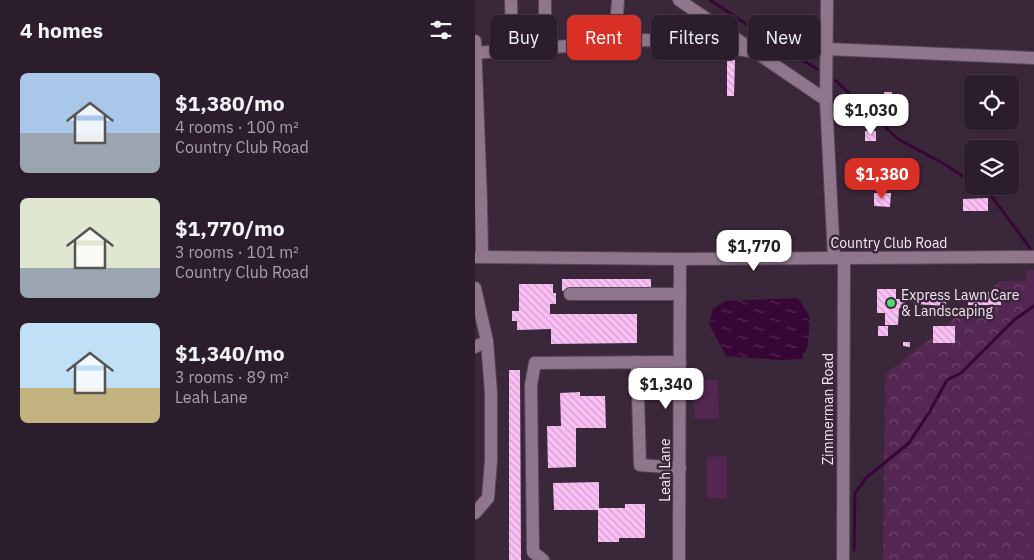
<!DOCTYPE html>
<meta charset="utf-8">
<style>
:root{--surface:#2c1d2c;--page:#342634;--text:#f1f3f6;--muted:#a6a2a9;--line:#483b48;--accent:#d93025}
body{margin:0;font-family:"IBM Plex Sans",sans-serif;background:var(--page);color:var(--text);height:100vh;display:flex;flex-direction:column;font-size:19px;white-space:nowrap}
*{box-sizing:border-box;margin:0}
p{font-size:16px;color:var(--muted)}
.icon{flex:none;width:28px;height:28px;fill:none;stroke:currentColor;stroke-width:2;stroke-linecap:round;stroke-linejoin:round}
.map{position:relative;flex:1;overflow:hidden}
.sheet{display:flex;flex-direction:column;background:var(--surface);width:475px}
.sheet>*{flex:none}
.hud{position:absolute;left:15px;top:15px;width:469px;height:45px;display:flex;gap:10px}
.controls{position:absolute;left:489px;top:75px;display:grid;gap:10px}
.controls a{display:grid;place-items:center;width:55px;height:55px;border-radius:8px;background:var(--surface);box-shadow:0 1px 4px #0004,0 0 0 1px var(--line);font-size:25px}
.price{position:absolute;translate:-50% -42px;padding:0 11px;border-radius:10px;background:#fff;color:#222;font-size:16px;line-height:32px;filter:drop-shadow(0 1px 2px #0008)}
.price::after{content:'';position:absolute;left:50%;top:30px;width:15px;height:11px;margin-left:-8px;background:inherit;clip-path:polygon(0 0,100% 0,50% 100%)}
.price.active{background:var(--accent);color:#fff}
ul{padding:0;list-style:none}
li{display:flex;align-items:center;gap:15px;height:125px;padding:0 20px}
li span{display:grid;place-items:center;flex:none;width:140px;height:100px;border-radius:8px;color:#555}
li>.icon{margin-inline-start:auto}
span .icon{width:60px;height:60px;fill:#fffc;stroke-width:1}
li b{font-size:21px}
h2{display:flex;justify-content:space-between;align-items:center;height:60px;padding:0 20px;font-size:21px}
.pill{padding:0 18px;border-radius:8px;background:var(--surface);box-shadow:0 1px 4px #0004,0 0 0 1px var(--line);font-size:18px;line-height:45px}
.pill.active{background:var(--accent);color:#fff}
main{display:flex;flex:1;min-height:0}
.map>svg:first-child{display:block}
</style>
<main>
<section class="sheet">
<h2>4 homes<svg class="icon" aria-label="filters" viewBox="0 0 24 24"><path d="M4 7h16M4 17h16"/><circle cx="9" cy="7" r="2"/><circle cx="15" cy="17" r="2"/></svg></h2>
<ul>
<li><span style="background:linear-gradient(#a9c7e8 60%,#9aa5b1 0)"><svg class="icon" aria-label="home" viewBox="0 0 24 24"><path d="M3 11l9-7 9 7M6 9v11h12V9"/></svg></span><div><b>$1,380/mo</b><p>4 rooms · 100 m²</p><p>Country Club Road</p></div></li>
<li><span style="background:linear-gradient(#dfe7d0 70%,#9aa5b1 0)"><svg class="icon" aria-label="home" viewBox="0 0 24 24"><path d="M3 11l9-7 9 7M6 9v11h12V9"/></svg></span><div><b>$1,770/mo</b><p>3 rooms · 101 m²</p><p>Country Club Road</p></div></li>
<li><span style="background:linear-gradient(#bfe0f5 65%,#c2b280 0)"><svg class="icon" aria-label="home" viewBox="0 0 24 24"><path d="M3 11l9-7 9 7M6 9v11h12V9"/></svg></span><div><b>$1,340/mo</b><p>3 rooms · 89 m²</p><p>Leah Lane</p></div></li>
</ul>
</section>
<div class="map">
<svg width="559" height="560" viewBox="0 0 559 560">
<defs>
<pattern id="forest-crowns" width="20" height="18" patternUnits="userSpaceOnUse" patternTransform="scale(1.25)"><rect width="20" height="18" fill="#532751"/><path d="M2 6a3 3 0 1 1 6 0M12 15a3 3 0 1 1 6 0" fill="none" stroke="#6c466b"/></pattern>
<pattern id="water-ripples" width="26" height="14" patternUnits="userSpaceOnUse" patternTransform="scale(1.25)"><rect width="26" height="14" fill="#370636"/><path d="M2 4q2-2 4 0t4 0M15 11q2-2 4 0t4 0" fill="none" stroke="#552a54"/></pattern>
<pattern id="building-back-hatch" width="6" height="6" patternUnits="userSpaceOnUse" patternTransform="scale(1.25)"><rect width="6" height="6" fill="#fabff5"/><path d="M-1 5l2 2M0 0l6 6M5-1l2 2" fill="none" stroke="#cea1ca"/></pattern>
</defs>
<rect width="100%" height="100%" fill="#3b273a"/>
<polygon fill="url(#forest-crowns)" points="525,281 559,281 559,560 408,560 410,375"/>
<g fill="#532751">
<polygon points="551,270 559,270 559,560 554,560"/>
<polygon points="219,380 243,380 244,419 220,419"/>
<polygon points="252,456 252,498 232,498 232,457"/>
</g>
<polygon fill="url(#water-ripples)" points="323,298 335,317 333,345 327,359 306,360 251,356 234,324 238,309 250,301"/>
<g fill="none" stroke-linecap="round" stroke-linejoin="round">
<g stroke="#370636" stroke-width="3">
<polyline points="235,0 304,46 342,69"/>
<polyline points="360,80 423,139 471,165 498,183"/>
<polyline points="505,186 512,190 555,248"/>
<polyline points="379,550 380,493 392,477 434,443 455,411 472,380 486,373 539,320 559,306"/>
</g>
</g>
<g fill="url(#building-back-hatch)">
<polygon points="252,60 260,60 259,96 252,96"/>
<rect x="409" y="92" width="8" height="10"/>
<rect x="390" y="131" width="11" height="10"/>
<polygon points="390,162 402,162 402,182 389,182"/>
<polygon points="399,193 416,193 415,207 399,206"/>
<polygon points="513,198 513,211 488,211 488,199"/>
<rect x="87" y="279" width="89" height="12"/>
<polygon points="44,284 78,284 78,293 81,293 81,304 75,304 75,314 162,314 162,343 76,344 76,329 42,330 42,321 37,321 37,311 44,311"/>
<polygon points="402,289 421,289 421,299 430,299 430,308 424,308 423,325 410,325 410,313 402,313"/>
<polygon points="439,291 464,291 464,295 472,295 471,306 439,304"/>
<polygon points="493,291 526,293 526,305 493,305"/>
<rect x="403" y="326" width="10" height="10"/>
<rect x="458" y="326" width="22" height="17"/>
<polygon points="428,342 435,342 435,347 428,346"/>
<polygon points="34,370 45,370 46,560 34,560"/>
<polygon points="105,392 105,396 130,396 131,428 101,428 101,467 73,468 72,426 86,426 85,393"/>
<polygon points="124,482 124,508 150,508 150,504 170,504 170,538 144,538 144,542 123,542 123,510 79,510 78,483"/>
</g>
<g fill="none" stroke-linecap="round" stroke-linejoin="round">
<g stroke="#594658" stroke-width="14">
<g id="minor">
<polyline points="36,0 37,49"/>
<polyline points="70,0 70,46"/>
<polyline points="204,0 351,100 359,258"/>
<polyline points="0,41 6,202"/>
<polyline points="140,42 143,0"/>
<polyline points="352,49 559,58"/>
<polyline points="0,53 172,40 225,42 274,51"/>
<polyline points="351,100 352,0"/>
<polyline points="0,202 6,202 7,257"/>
<polyline points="0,257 205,259 559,257"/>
<polyline points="0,288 12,341 16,393 16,461 13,498 0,513"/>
<polyline points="95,294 205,294"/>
<polyline points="0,347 12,341"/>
<polyline points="162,362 165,465 205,468"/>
<polyline points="68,560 58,552 56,385 60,363 205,362"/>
<polyline points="204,560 205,259"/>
<polyline points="368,560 369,258"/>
</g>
</g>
<use href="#minor" stroke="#8f768c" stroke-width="12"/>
</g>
<circle fill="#50d674" stroke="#3b273a" stroke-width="2" cx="416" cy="303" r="5"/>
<g text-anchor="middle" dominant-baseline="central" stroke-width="5" stroke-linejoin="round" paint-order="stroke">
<g font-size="14" fill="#f6e8f4" stroke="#3b273a">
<text x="414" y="243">Country Club Road</text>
<text transform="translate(353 409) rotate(-90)">Zimmerman Road</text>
<text transform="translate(190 470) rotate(-90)">Leah Lane</text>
</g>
<g font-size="14" fill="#f6e8f4" stroke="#3b273a" text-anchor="start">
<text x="426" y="295">Express Lawn Care<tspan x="426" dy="16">&amp; Landscaping</tspan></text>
</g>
</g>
</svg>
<div class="controls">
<a><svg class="icon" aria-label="locate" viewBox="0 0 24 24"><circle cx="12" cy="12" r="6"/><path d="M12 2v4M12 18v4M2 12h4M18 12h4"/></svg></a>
<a><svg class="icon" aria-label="layers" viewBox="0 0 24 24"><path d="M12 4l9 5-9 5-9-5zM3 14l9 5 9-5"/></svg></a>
</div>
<b class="price" style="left:396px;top:136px">$1,030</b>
<b class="price active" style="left:407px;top:200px">$1,380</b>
<b class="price" style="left:279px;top:272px">$1,770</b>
<b class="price" style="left:191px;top:410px">$1,340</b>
<div class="hud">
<a class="pill">Buy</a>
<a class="pill active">Rent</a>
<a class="pill">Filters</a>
<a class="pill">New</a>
</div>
</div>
</main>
